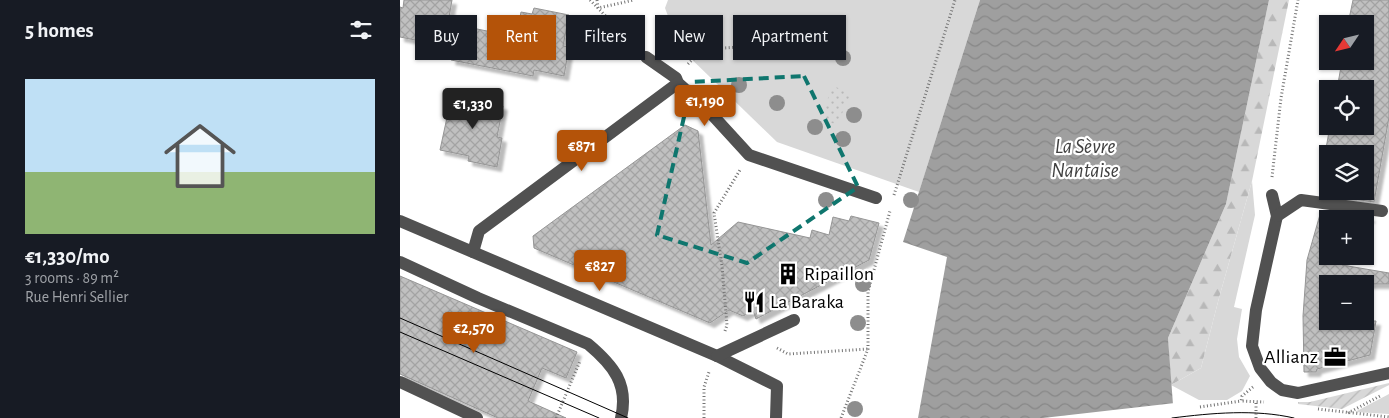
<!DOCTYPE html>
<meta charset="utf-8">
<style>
:root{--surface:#171b24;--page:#20242c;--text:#f1f3f6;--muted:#9ea1a6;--line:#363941;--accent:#b45309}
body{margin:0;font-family:"Alegreya Sans",sans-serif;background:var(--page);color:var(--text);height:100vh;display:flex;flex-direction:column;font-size:19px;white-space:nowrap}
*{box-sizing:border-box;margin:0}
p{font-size:16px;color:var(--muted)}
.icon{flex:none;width:28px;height:28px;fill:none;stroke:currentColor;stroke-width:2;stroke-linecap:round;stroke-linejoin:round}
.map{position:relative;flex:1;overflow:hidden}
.drawer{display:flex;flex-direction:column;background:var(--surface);width:400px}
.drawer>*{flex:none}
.hud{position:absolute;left:15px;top:15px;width:475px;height:45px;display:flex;gap:10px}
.needle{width:32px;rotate:235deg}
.buttons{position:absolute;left:919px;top:15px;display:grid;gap:10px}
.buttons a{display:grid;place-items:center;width:55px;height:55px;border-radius:0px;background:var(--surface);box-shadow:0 1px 4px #0004;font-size:25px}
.price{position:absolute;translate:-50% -42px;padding:0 11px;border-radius:5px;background:var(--accent);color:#fff;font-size:16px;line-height:32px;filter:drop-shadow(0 1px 2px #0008)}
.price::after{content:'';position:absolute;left:50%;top:30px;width:15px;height:11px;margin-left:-8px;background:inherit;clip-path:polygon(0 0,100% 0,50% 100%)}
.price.active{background:#222;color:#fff}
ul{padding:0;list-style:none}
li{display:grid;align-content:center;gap:10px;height:265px;padding:0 25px}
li+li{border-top:1px solid var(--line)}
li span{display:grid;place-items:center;height:155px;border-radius:0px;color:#555}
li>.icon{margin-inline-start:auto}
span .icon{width:90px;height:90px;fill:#fffc;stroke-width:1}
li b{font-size:21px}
h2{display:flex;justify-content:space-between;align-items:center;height:60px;padding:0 25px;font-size:21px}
.pill{padding:0 18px;border-radius:0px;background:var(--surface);box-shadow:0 1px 4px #0004;font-size:18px;line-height:45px}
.pill.active{background:var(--accent);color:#fff}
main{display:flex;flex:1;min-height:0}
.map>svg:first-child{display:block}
</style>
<main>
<section class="drawer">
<h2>5 homes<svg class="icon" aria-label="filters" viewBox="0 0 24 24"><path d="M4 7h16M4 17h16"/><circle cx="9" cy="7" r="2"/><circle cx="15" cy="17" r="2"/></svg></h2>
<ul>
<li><span style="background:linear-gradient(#bfe0f5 60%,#8fb573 0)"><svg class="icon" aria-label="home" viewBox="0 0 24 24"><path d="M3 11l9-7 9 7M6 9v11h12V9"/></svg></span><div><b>€1,330/mo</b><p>3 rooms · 89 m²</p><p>Rue Henri Sellier</p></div></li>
</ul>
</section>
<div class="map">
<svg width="989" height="418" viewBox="0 0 989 418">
<defs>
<pattern id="forest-firs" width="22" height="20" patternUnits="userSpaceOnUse" patternTransform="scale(1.25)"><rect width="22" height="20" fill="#d8d8d8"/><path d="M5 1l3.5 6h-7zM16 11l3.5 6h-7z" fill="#b8b8b8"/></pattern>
<pattern id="park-dots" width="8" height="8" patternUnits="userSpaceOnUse" patternTransform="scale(1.25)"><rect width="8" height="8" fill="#d8d8d8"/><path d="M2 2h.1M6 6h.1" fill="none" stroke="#b8b8b8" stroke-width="1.8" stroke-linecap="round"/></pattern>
<pattern id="garden-furrows" width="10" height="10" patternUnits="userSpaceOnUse" patternTransform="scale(1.25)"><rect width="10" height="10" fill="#d8d8d8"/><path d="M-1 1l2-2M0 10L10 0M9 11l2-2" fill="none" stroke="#b8b8b8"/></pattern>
<pattern id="water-waves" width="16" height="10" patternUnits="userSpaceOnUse" patternTransform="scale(1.25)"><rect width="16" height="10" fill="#9f9f9f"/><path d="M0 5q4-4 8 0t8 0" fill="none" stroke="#878787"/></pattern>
<pattern id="building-cross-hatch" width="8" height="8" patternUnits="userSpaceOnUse" patternTransform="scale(1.25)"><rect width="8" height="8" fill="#c0c0c0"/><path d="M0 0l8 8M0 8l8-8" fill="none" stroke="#a3a3a3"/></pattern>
<filter id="shadow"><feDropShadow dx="4.5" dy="4.5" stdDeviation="1" flood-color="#0004"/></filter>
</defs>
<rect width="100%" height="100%" fill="#fff"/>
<g fill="#d8d8d8">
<polygon points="268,0 580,0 519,192 377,142 280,48 265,8"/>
<polygon points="852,181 855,215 834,307 842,309 837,339 839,357 850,376 842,391 827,400 799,400 771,385 801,368 819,298"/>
<polygon points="989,394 989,414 955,412"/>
</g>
<polygon fill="url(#forest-firs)" points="869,0 889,0 852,181 819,298 801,368 771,385 768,338 826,204"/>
<polygon fill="url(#park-dots)" points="433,86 451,93 437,125 420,118"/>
<polygon fill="url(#garden-furrows)" points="989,383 989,385 942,409 898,404 898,402 910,402"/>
<polygon fill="url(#water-waves)" points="580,0 869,0 826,204 768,338 774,418 518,418 547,257 503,242"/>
<polygon fill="#fff" points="775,403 776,418 643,418"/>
<g fill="url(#building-cross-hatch)" stroke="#959595" filter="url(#shadow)">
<polygon points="4,0 52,0 48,23 116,37 121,12 132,14 134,8 169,15 163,46 169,47 164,76 134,70 133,76 51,60 53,54 19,46 20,41 0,37 0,7 3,8"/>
<polygon points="953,0 989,0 989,117 974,202 926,195 927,191 965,191 965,154 925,154 930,126 965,126 965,89 937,89 942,61 965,61 965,24 948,24"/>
<polygon points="52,94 103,106 97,137 102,138 97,167 68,161 69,156 40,150"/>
<polygon points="285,125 298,131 311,245 338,222 410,238 412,230 429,235 433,217 449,221 451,216 479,223 469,260 356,319 353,311 343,316 329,310 310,323 134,248 133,236"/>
<polygon points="921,211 971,218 928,219 928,256 945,256 942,265 989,273 989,284 925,284 922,321 976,321 970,355 917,369 916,372 904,372 903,316 907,260"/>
<polygon points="0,276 177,352 166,378 142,368 128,401 166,418 98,418 0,374"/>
</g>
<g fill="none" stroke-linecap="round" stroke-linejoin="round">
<g stroke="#737373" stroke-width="3" stroke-dasharray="1 2.5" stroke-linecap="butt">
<polyline points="190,0 234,45"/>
<polyline points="197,0 198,8 234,0"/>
<polyline points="288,64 292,60 310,49 410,42"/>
<polyline points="872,177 881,98 898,0"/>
<polyline points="494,195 555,0"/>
<polyline points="325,331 327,325 322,266 314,213 340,170"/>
<polyline points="377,348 388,354 468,349"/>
<polyline points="853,387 842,396 841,401 864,402"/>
<polyline points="800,407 841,401"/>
<polyline points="918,409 989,417"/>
<polyline points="948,413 980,396"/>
<polyline points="156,418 180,361"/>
<polyline points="304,418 304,387 309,372"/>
<polyline points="441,418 468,349 468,292 490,211"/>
<polyline points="856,418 856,401"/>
</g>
<g stroke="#515151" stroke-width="12">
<polyline points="246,57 276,78 278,83 306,108 349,155 476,198"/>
<polyline points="872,195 877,216 856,310 852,346 860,368 871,382 882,390 898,393 989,373"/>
<polyline points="877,216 901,200 982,211"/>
<polyline points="0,221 317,356 377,386 376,418"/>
<polyline points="73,252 79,231 278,83"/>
<path d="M0,262l78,36 110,46c25,21 41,40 33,74"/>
<polyline points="317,356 394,320"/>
<polyline points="0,382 77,418"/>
</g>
<g stroke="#000" stroke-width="1">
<polyline points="0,318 228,418"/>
<polyline points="0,332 199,418"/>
<path d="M772,418c40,-5 83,-9 122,0"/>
</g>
</g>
<g fill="#8d8d8d">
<circle cx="443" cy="58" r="8"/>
<circle cx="339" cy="85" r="8"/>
<circle cx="377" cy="103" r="8"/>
<circle cx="454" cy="115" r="8"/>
<circle cx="415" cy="127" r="8"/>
<circle cx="443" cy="139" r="8"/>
<circle cx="426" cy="200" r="8"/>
<circle cx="511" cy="200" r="8"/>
<circle cx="463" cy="284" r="8"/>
<circle cx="458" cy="323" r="8"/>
<circle cx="455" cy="409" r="8"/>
</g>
<path fill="none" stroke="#0f766e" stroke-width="4" stroke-dasharray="10 6" stroke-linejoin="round" d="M404,76l54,111 -111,76 -90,-28 35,-153z"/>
<defs>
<g id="building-bare" transform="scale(1.725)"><path d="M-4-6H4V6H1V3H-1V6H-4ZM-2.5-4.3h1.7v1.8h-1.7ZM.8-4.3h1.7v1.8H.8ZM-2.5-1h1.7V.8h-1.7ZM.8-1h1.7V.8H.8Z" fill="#000" stroke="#fff" stroke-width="2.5" paint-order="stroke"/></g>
<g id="restaurant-bare" transform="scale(1.725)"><path d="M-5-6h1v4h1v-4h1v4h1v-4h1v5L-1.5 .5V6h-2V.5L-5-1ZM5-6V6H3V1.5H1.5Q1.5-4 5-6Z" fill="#000" stroke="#fff" stroke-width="2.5" paint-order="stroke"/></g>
<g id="office-bare" transform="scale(1.725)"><path d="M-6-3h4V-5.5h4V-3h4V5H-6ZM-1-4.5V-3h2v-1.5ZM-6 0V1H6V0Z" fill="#000" stroke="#fff" stroke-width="2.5" paint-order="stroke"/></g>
</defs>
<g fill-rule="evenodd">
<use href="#building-bare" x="388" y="274"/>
<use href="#restaurant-bare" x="354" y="302"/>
<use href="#office-bare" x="935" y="357"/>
</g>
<g text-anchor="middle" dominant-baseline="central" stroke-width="4.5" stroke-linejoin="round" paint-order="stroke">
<g font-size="20" fill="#000" stroke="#fff" text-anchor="start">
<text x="404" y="274">Ripaillon</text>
<text x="370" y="302">La Baraka</text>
<text x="918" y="357" text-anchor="end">Allianz</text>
</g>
<g font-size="21" font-style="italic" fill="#404040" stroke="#fff">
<text x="685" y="146">La Sèvre<tspan x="685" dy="24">Nantaise</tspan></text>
</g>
</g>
</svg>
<div class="buttons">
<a><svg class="needle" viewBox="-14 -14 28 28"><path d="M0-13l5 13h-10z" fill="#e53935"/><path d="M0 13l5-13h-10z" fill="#9ea1a6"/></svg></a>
<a><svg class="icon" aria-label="locate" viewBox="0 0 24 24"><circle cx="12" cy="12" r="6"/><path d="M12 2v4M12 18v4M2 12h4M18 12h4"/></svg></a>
<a><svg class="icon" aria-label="layers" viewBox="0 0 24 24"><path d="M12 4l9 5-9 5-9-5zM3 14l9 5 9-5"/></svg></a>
<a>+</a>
<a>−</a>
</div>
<b class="price" style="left:305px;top:127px">€1,190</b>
<b class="price active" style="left:73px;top:130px">€1,330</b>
<b class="price" style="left:182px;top:172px">€871</b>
<b class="price" style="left:200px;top:292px">€827</b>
<b class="price" style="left:74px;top:354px">€2,570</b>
<div class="hud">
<a class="pill">Buy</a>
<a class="pill active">Rent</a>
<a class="pill">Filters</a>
<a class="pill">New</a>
<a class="pill">Apartment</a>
</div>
</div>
</main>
